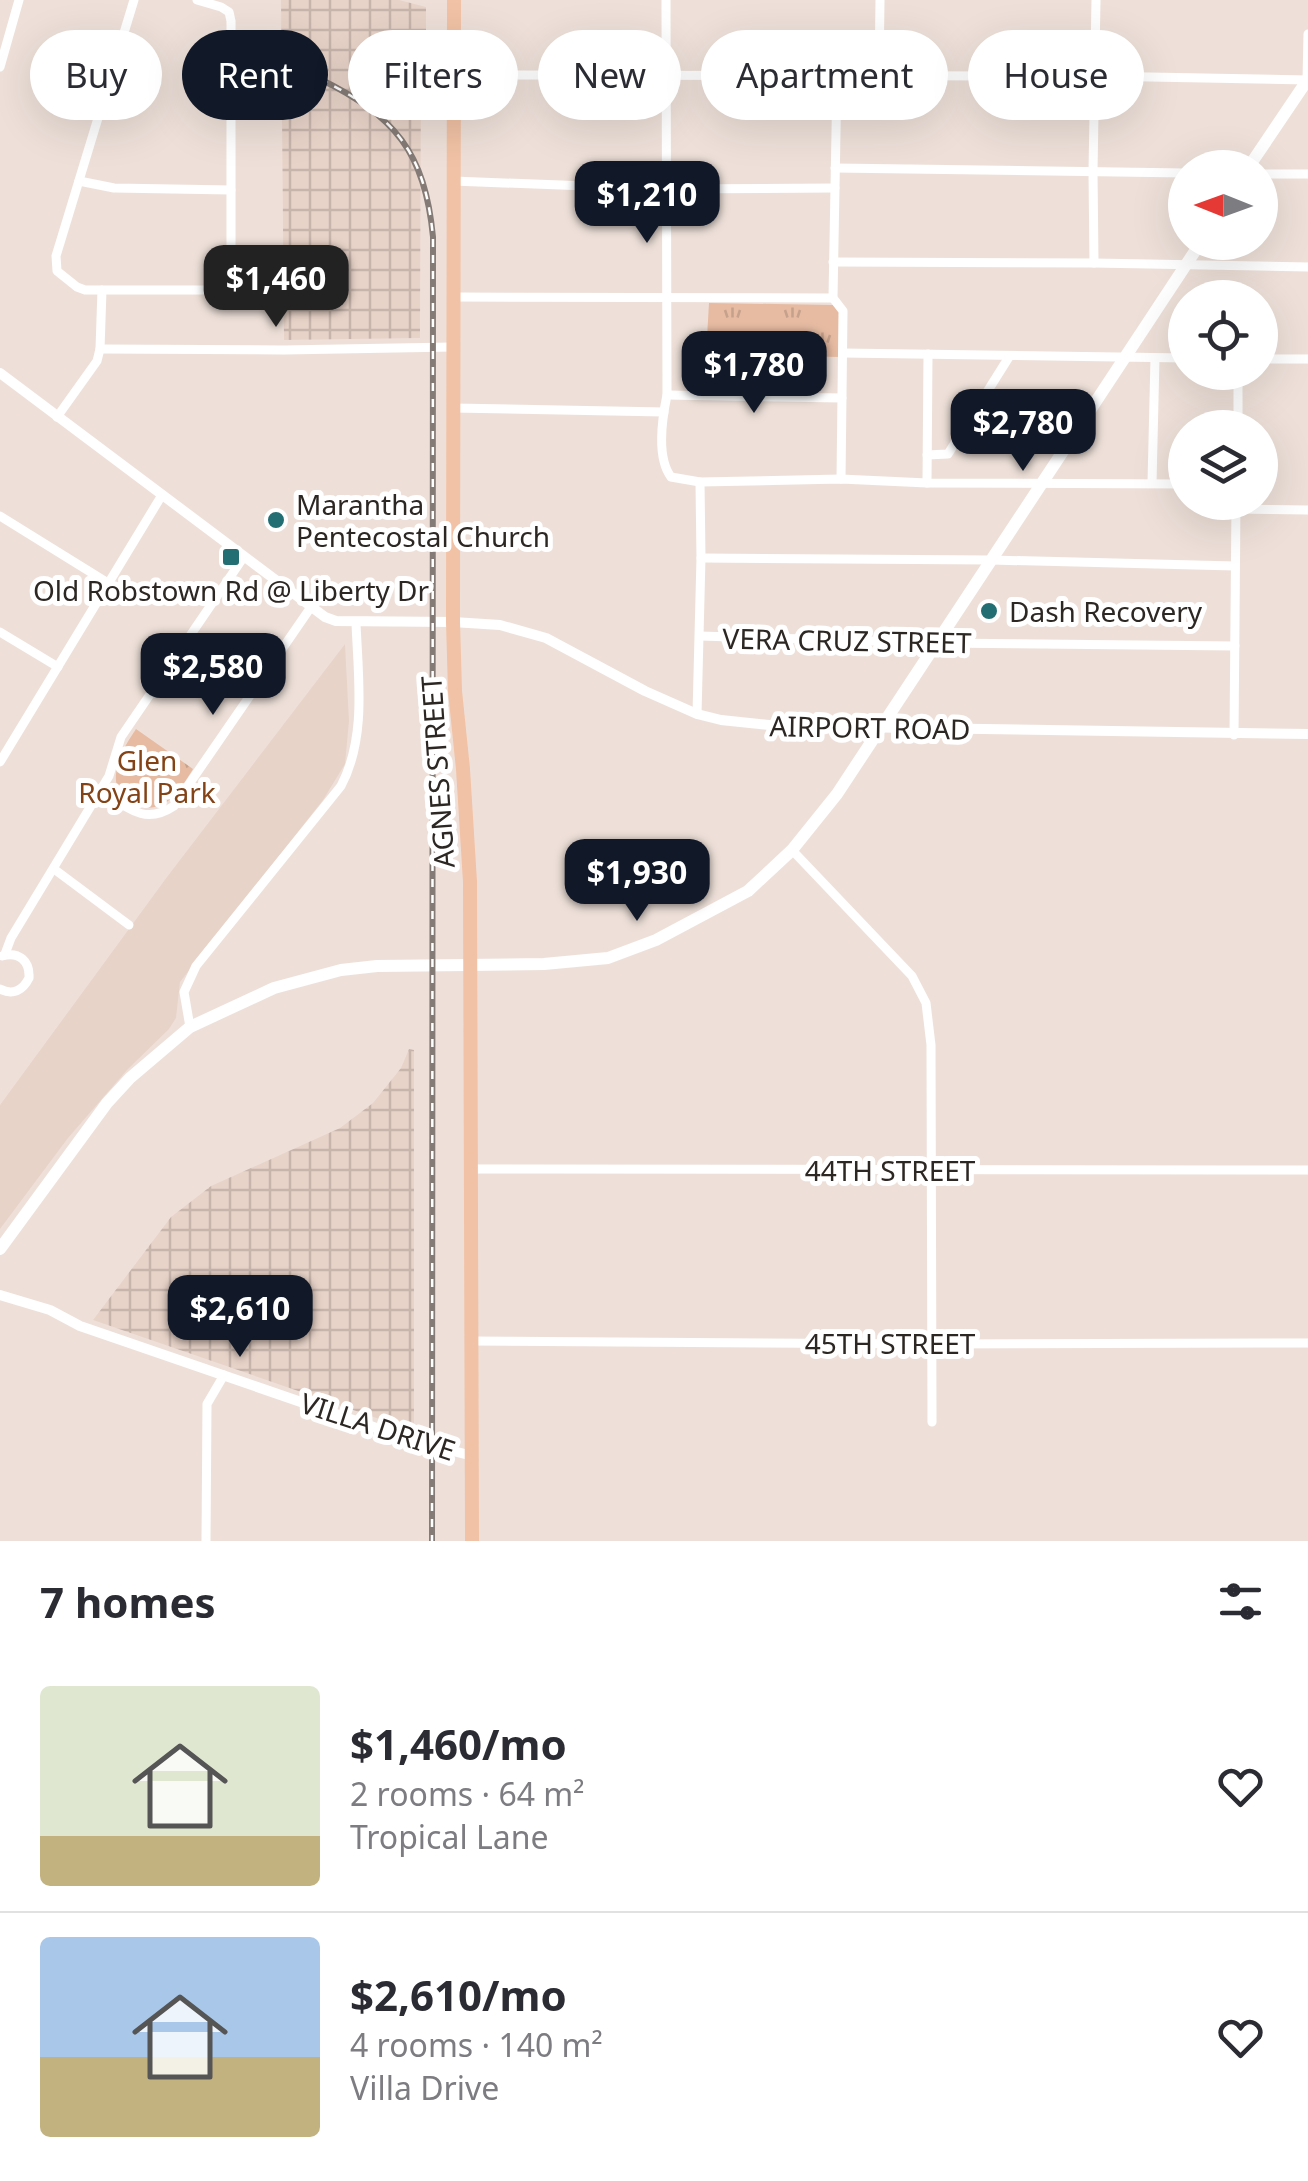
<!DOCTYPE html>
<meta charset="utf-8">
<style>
:root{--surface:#fff;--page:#f7f7f7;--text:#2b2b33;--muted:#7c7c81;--line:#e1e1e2;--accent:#111827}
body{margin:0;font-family:"Noto Sans",sans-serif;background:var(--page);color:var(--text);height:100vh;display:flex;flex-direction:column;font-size:38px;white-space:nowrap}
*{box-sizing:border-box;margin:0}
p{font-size:32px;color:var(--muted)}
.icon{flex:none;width:55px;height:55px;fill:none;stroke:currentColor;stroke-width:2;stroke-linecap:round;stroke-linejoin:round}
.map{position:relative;height:1541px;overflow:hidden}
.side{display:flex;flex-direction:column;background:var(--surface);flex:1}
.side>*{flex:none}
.guide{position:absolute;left:30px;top:30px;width:1250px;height:90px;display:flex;gap:20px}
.needle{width:65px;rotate:271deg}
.controls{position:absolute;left:1168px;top:150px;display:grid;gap:20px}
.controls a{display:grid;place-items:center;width:110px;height:110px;border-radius:50%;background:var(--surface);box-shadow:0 10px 40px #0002;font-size:50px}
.price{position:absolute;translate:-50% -85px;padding:0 22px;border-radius:20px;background:var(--accent);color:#fff;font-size:32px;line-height:65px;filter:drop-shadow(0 2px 5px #0008)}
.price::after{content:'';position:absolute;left:50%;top:60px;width:30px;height:22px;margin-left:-15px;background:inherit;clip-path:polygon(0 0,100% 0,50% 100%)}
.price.current{background:#222;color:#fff}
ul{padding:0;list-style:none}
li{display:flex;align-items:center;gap:30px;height:250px;padding:0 40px}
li+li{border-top:2px solid var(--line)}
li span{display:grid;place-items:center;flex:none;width:280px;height:200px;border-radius:10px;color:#555}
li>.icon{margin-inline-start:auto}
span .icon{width:120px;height:120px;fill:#fffc;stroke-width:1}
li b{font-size:42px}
h2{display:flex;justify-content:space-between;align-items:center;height:120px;padding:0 40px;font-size:42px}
.pill{padding:0 35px;border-radius:45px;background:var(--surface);box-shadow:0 10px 40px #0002;font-size:35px;line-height:90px}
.pill.current{background:var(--accent);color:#fff}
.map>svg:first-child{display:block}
</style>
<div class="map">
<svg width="1308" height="1541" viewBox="0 0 1308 1541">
<defs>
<pattern id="industrial-grid" width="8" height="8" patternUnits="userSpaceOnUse" patternTransform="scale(2.5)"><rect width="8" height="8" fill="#e8d3c8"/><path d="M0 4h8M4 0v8" fill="none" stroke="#c7b5ac"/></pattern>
<pattern id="park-tufts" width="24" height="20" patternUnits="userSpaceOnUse" patternTransform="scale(2.5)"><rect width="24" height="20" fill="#e6bba2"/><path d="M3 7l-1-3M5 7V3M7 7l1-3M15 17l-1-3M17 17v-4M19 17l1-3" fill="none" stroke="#c6a18b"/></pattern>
</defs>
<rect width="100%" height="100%" fill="#eee0d9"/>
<polygon fill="#e8d3c8" points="345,644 349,721 345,764 323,800 180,982 176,1018 169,1029 127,1070 68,1138 0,1229 0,1105 167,877"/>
<g fill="url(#industrial-grid)">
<polygon points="281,0 399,0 426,7 426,51 421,52 420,338 284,340"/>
<polygon points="409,1049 414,1050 414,1431 93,1320 171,1217 211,1186 340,1128 373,1103 401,1068"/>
</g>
<g fill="url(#park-tufts)">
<polygon points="709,303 833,305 839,311 839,357 706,354"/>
<path d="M136,729l57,40c-7,11 -14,24 -25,32 -21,16 -55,1 -52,-27 2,-17 10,-30 20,-45z"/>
</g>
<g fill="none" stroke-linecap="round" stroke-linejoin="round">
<g stroke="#fff" stroke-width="9">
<polyline points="134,0 56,256 57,271 77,287 85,290 217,290 227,287 231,279 231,21 229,12 221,7 197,0"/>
<path d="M666,0l1,395c-5,24 -11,62 4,82l29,5 141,-3 86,4 258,1"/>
<polyline points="0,67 19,0"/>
<polyline points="453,75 1095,76 1308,80"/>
<polyline points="837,77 833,298 843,311 841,479"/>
<polyline points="879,77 880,0"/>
<polyline points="1307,80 1308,34"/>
<polyline points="835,168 1185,173"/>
<polyline points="1260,174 1308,174"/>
<polyline points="79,181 114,188 231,190"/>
<polyline points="453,181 666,189 835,188"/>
<polyline points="833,262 1094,263 1308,267"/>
<polyline points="1094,263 1093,171 1096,0"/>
<polyline points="453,297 833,298"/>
<polyline points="100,349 284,350 452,347"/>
<polyline points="843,353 1185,358"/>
<polyline points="1260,359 1308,359"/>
<polyline points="667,395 842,398"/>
<polyline points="453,408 664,412"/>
<polyline points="57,417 97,361 100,349 102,290"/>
<polyline points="1238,428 1238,372"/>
<polyline points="927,455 948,454 1009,357"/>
<polyline points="927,483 928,354"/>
<polyline points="1152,483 1155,358"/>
<polyline points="1236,509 1308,510"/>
<polyline points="0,516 108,583"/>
<polyline points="701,558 991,560 1235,566"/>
<polyline points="0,632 58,667"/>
<polyline points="700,636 936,643 1235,646"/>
<polyline points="697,714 701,558 700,482"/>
<polyline points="1234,735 1236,502"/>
<polyline points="0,762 162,495"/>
<path d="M101,790c26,17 43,36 73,16l137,-199"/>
<polyline points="792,850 912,976 926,1003 931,1045 932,1422"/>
<polyline points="54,869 129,925"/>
<polyline points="5,954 11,938 109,776 121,737 243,558"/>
<path d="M0,989c13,7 23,1 29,-11 1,-17 -10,-27 -27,-22"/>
<path d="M190,1027l-6,-35 12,-26 145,-180c26,-49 17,-110 15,-163"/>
<polyline points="472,1169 1308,1170"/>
<polyline points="471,1341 930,1344 1308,1343"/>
<polyline points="206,1541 207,1404 224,1375"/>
</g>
<g stroke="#fff" stroke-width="10">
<polyline points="0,373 325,617 336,621 453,622 500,625 546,638 645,691 697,714 721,720 778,726 1308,734"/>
<polyline points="0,1295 50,1310 80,1326 417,1442 473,1456"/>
</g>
<g stroke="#fff" stroke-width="12">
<polyline points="1248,168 1308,79"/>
<polyline points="0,1249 107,1103 130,1078 190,1027 274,988 341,970 377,966 544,964 608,958 656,940 748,891 792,850 837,794 1201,242"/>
</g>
<polyline stroke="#f1c2a5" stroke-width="14" points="454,0 453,622 455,691 463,769 470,882 472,1541"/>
<g stroke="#857b76" stroke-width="6">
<path id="rail" d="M320,79c75,37 105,73 113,158l-1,1304"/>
</g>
<use href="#rail" stroke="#fff" stroke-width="2.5" stroke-dasharray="8" stroke-linecap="butt"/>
</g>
<g fill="#236e73" stroke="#fff" stroke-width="4">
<circle cx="276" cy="520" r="10"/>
<rect x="221" y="547" width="20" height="20" rx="5"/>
<circle cx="989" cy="611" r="10"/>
</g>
<g text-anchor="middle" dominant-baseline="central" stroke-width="10" stroke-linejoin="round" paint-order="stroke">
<g font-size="28" fill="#2d2724" stroke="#fff" text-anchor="start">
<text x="296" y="504">Marantha<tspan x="296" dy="32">Pentecostal Church</tspan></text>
<text x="231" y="590" text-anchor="middle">Old Robstown Rd @ Liberty Dr</text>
<text x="1009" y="611">Dash Recovery</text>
</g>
<g font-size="28" fill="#2d2724" stroke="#fff">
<text transform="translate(847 640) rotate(1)">VERA CRUZ STREET</text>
<text transform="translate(870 727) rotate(1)">AIRPORT ROAD</text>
<text transform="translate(437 772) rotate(-94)">AGNES STREET</text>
<text x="890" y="1170">44TH STREET</text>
<text x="890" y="1343">45TH STREET</text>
<text transform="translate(378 1426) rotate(18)">VILLA DRIVE</text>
</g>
<g font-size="28" fill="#834317" stroke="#fff">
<text x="147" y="760">Glen<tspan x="147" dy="32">Royal Park</tspan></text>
</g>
</g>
</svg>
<div class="controls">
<a><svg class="needle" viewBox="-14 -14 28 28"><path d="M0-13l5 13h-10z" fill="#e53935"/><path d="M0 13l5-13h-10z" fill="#7c7c81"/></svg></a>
<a><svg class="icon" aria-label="locate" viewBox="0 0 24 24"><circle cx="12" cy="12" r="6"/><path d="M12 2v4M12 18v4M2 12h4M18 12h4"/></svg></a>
<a><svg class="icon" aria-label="layers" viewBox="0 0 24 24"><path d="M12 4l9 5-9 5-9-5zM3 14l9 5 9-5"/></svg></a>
</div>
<b class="price" style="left:647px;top:246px">$1,210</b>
<b class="price current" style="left:276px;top:330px">$1,460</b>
<b class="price" style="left:754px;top:416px">$1,780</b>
<b class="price" style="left:1023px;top:474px">$2,780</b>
<b class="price" style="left:213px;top:718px">$2,580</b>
<b class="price" style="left:637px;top:924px">$1,930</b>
<b class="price" style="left:240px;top:1360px">$2,610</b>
<div class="guide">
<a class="pill">Buy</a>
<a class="pill current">Rent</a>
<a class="pill">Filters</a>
<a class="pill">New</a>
<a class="pill">Apartment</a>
<a class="pill">House</a>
</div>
</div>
<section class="side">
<h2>7 homes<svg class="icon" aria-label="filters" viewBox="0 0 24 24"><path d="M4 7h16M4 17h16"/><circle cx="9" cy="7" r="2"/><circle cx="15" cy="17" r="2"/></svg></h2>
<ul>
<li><span style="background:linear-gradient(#dfe7d0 75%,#c2b280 0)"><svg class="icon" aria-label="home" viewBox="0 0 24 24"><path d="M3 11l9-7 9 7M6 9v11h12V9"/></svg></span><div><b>$1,460/mo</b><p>2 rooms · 64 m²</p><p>Tropical Lane</p></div><svg class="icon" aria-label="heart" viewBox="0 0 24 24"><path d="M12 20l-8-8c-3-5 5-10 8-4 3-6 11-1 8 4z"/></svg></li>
<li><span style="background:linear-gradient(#a9c7e8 60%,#c2b280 0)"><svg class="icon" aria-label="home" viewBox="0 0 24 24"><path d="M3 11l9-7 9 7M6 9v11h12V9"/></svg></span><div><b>$2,610/mo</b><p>4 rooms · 140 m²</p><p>Villa Drive</p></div><svg class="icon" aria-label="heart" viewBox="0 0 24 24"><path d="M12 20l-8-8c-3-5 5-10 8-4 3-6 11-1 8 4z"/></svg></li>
</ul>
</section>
